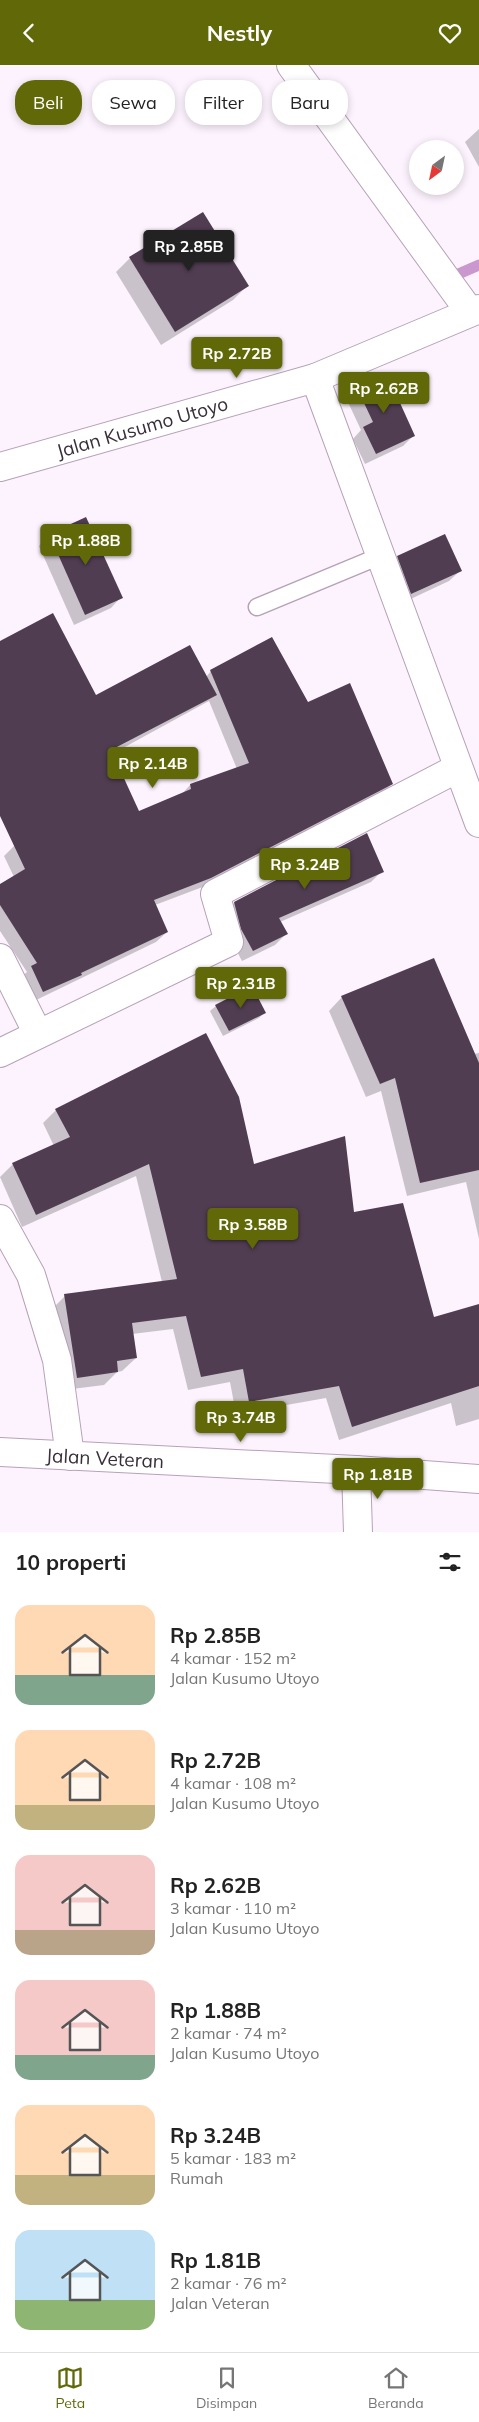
<!DOCTYPE html>
<html lang="id">
<meta charset="utf-8">
<style>
:root{--surface:#fff;--page:#f6f6f6;--text:#222;--muted:#767676;--line:#e0e0e0;--accent:#616808}
body{margin:0;font-family:Mulish,sans-serif;background:var(--page);color:var(--text);height:100vh;display:flex;flex-direction:column;font-size:19px;white-space:nowrap}
*{box-sizing:border-box;margin:0}
p{font-size:16px;color:var(--muted)}
.icon{flex:none;width:28px;height:28px;fill:none;stroke:currentColor;stroke-width:2;stroke-linecap:round;stroke-linejoin:round}
.map{position:relative;height:1467px;overflow:hidden}
.panel{display:flex;flex-direction:column;background:var(--surface);flex:1}
.panel>*{flex:none}
.hud{position:absolute;left:15px;top:15px;width:450px;height:45px;display:flex;gap:10px}
.needle{width:32px;rotate:213deg}
.fabs{position:absolute;left:409px;top:75px;display:grid;gap:10px}
.fabs a{display:grid;place-items:center;width:55px;height:55px;border-radius:50%;background:var(--surface);box-shadow:0 2px 8px #0003;font-size:25px}
.price{position:absolute;translate:-50% -42px;padding:0 11px;border-radius:5px;background:var(--accent);color:#fff;font-size:16px;line-height:32px;filter:drop-shadow(0 1px 2px #0008)}
.price::after{content:'';position:absolute;left:50%;top:30px;width:15px;height:11px;margin-left:-8px;background:inherit;clip-path:polygon(0 0,100% 0,50% 100%)}
.price.current{background:#222;color:#fff}
ul{padding:0;list-style:none}
li{display:flex;align-items:center;gap:15px;height:125px;padding:0 15px}
li span{display:grid;place-items:center;flex:none;width:140px;height:100px;border-radius:15px;color:#555}
li>.icon{margin-inline-start:auto}
span .icon{width:60px;height:60px;fill:#fffc;stroke-width:1}
li b{font-size:21px}
h2{display:flex;justify-content:space-between;align-items:center;height:60px;padding:0 15px;font-size:21px}
.tag{padding:0 18px;border-radius:20px;background:var(--surface);box-shadow:0 2px 8px #0003;font-size:18px;line-height:45px}
.tag.current{background:var(--accent);color:#fff}
header{display:flex;justify-content:space-between;align-items:center;height:65px;padding:0 15px;background:var(--accent);color:#fff;font-size:22px;font-weight:700}
.tabs{display:flex;justify-content:space-around;align-items:center;height:70px;border-top:1px solid var(--line);background:var(--surface);font-size:14px;color:var(--muted)}
.tabs a{display:grid;justify-items:center;gap:2px}
.tabs .current{color:var(--accent)}
.map>svg:first-child{display:block}
</style>
<header><svg class="icon" aria-label="back" viewBox="0 0 24 24"><path d="M15 5l-7 7 7 7"/></svg>Nestly<svg class="icon" aria-label="heart" viewBox="0 0 24 24"><path d="M12 20l-8-8c-3-5 5-10 8-4 3-6 11-1 8 4z"/></svg></header>
<div class="map">
<svg width="479" height="1467" viewBox="0 0 479 1467">
<rect width="100%" height="100%" fill="#fdf3fe"/>
<g fill="#0003" fill-rule="evenodd">
<polygon points="479,64 479,102 465,77"/>
<polygon points="130,193 247,221 233,235 161,280 116,207"/>
<polygon points="357,322 414,370 403,381 365,399 353,374 361,365 346,333"/>
<polygon points="49,470 121,532 111,543 74,560 39,481"/>
<polygon points="398,492 460,506 449,516 400,539 387,503"/>
<path d="M0,577l95,55 111,-20 5,-6 97,32 84,81 -11,10 -181,94 -45,17 12,27 -11,10 -124,60 -11,-25 6,-5 -27,-41v-45l14,-9 -10,-21 10,-10 -14,-52zM209,636l28,68 -47,16 -9,10 -43,17 -26,-58z"/>
<polygon points="382,806 371,817 280,857 286,869 275,880 242,896 231,875 223,849 234,838"/>
<polygon points="342,932 474,989 479,988 479,1174 466,1117 407,1131 381,1026 366,1032 329,946"/>
<polygon points="216,941 264,948 259,953 223,971 210,946"/>
<polygon points="56,1045 253,1100 353,1148 433,1254 479,1240 479,1354 456,1361 451,1338 339,1375 326,1333 236,1349 230,1317 188,1325 173,1264 132,1269 136,1293 122,1306 117,1307 104,1320 64,1325 52,1244 65,1231 162,1217 136,1111 22,1162 0,1112 13,1099 54,1081 43,1058"/>
</g>
<g fill="none" stroke-linecap="round" stroke-linejoin="round">
<polyline stroke="#ca98ce" stroke-width="11" points="456,210 479,200"/>
</g>
<g fill="#513d52">
<polygon points="203,147 249,221 175,267 129,192"/>
<polygon points="386,307 415,371 376,389 363,362 373,357 356,321"/>
<polygon points="86,452 123,533 85,550 49,469"/>
<polygon points="445,469 462,506 411,529 397,491"/>
<polygon points="53,548 96,630 190,580 217,630 111,685 139,746 191,724 190,719 249,698 210,605 272,572 308,637 350,618 393,719 211,813 154,835 168,867 81,908 82,910 43,927 31,901 37,898 0,840 0,819 25,804 0,751 0,576"/>
<polygon points="367,768 384,807 279,853 288,869 253,886 241,864 234,837"/>
<polygon points="434,893 479,998 479,1105 420,1118 395,1013 380,1019 341,931"/>
<polygon points="252,921 266,948 229,966 215,940"/>
<polygon points="206,968 239,1032 254,1099 345,1071 354,1147 403,1138 434,1252 479,1239 479,1321 352,1362 339,1321 249,1337 243,1304 201,1312 186,1251 132,1258 137,1293 117,1296 118,1307 77,1313 64,1229 177,1214 149,1099 36,1150 12,1098 70,1072 55,1044"/>
</g>
<g fill="none" stroke-linecap="round" stroke-linejoin="round">
<g stroke="#b7a1b9" stroke-width="19">
<polyline id="lane" points="257,542 380,491"/>
</g>
<g stroke="#b7a1b9" stroke-width="30">
<g id="street">
<polyline points="291,0 470,247"/>
<polyline points="315,313 479,758"/>
<polyline points="0,402 315,313 479,244"/>
<polyline points="0,893 38,969"/>
<polyline points="0,988 229,877 215,829 458,703"/>
<polyline points="0,1154 31,1210 57,1295 70,1391"/>
<polyline points="356,1405 358,1467"/>
</g>
</g>
<g stroke="#b7a1b9" stroke-width="30">
<polyline id="secondary" points="0,1387 356,1405 479,1414"/>
</g>
<use href="#lane" stroke="#fff" stroke-width="16"/>
<use href="#street" stroke="#fff" stroke-width="28"/>
<use href="#secondary" stroke="#fff" stroke-width="28"/>
</g>
<g text-anchor="middle" dominant-baseline="central" stroke-width="5" stroke-linejoin="round" paint-order="stroke">
<g font-size="19" fill="#382f39" stroke="#fff">
<text transform="translate(142 362) rotate(-16)">Jalan Kusumo Utoyo</text>
<text transform="translate(105 1393) rotate(3)">Jalan Veteran</text>
</g>
</g>
</svg>
<div class="fabs">
<a><svg class="needle" viewBox="-14 -14 28 28"><path d="M0-13l5 13h-10z" fill="#e53935"/><path d="M0 13l5-13h-10z" fill="#767676"/></svg></a>
</div>
<b class="price current" style="left:189px;top:207px">Rp 2.85B</b>
<b class="price" style="left:237px;top:314px">Rp 2.72B</b>
<b class="price" style="left:384px;top:349px">Rp 2.62B</b>
<b class="price" style="left:86px;top:501px">Rp 1.88B</b>
<b class="price" style="left:153px;top:724px">Rp 2.14B</b>
<b class="price" style="left:305px;top:825px">Rp 3.24B</b>
<b class="price" style="left:241px;top:944px">Rp 2.31B</b>
<b class="price" style="left:253px;top:1185px">Rp 3.58B</b>
<b class="price" style="left:241px;top:1378px">Rp 3.74B</b>
<b class="price" style="left:378px;top:1435px">Rp 1.81B</b>
<div class="hud">
<a class="tag current">Beli</a>
<a class="tag">Sewa</a>
<a class="tag">Filter</a>
<a class="tag">Baru</a>
</div>
</div>
<section class="panel">
<h2>10 properti<svg class="icon" aria-label="filters" viewBox="0 0 24 24"><path d="M4 7h16M4 17h16"/><circle cx="9" cy="7" r="2"/><circle cx="15" cy="17" r="2"/></svg></h2>
<ul>
<li><span style="background:linear-gradient(#ffd9b3 70%,#7fa58c 0)"><svg class="icon" aria-label="home" viewBox="0 0 24 24"><path d="M3 11l9-7 9 7M6 9v11h12V9"/></svg></span><div><b>Rp 2.85B</b><p>4 kamar · 152 m²</p><p>Jalan Kusumo Utoyo</p></div></li>
<li><span style="background:linear-gradient(#ffd9b3 75%,#c2b280 0)"><svg class="icon" aria-label="home" viewBox="0 0 24 24"><path d="M3 11l9-7 9 7M6 9v11h12V9"/></svg></span><div><b>Rp 2.72B</b><p>4 kamar · 108 m²</p><p>Jalan Kusumo Utoyo</p></div></li>
<li><span style="background:linear-gradient(#f6c9c9 75%,#b9a48a 0)"><svg class="icon" aria-label="home" viewBox="0 0 24 24"><path d="M3 11l9-7 9 7M6 9v11h12V9"/></svg></span><div><b>Rp 2.62B</b><p>3 kamar · 110 m²</p><p>Jalan Kusumo Utoyo</p></div></li>
<li><span style="background:linear-gradient(#f6c9c9 75%,#7fa58c 0)"><svg class="icon" aria-label="home" viewBox="0 0 24 24"><path d="M3 11l9-7 9 7M6 9v11h12V9"/></svg></span><div><b>Rp 1.88B</b><p>2 kamar · 74 m²</p><p>Jalan Kusumo Utoyo</p></div></li>
<li><span style="background:linear-gradient(#ffd9b3 70%,#c2b280 0)"><svg class="icon" aria-label="home" viewBox="0 0 24 24"><path d="M3 11l9-7 9 7M6 9v11h12V9"/></svg></span><div><b>Rp 3.24B</b><p>5 kamar · 183 m²</p><p>Rumah</p></div></li>
<li><span style="background:linear-gradient(#bfe0f5 70%,#8fb573 0)"><svg class="icon" aria-label="home" viewBox="0 0 24 24"><path d="M3 11l9-7 9 7M6 9v11h12V9"/></svg></span><div><b>Rp 1.81B</b><p>2 kamar · 76 m²</p><p>Jalan Veteran</p></div></li>
</ul>
</section>
<nav class="tabs">
<a class="current"><svg class="icon" aria-label="map" viewBox="0 0 24 24"><path d="M3 6l6-2 6 2 6-2v14l-6 2-6-2-6 2zM9 4v14M15 6v14"/></svg>Peta</a>
<a><svg class="icon" aria-label="saved" viewBox="0 0 24 24"><path d="M7 4h10v16l-5-4-5 4z"/></svg>Disimpan</a>
<a><svg class="icon" aria-label="home" viewBox="0 0 24 24"><path d="M3 11l9-7 9 7M6 9v11h12V9"/></svg>Beranda</a>
</nav>
